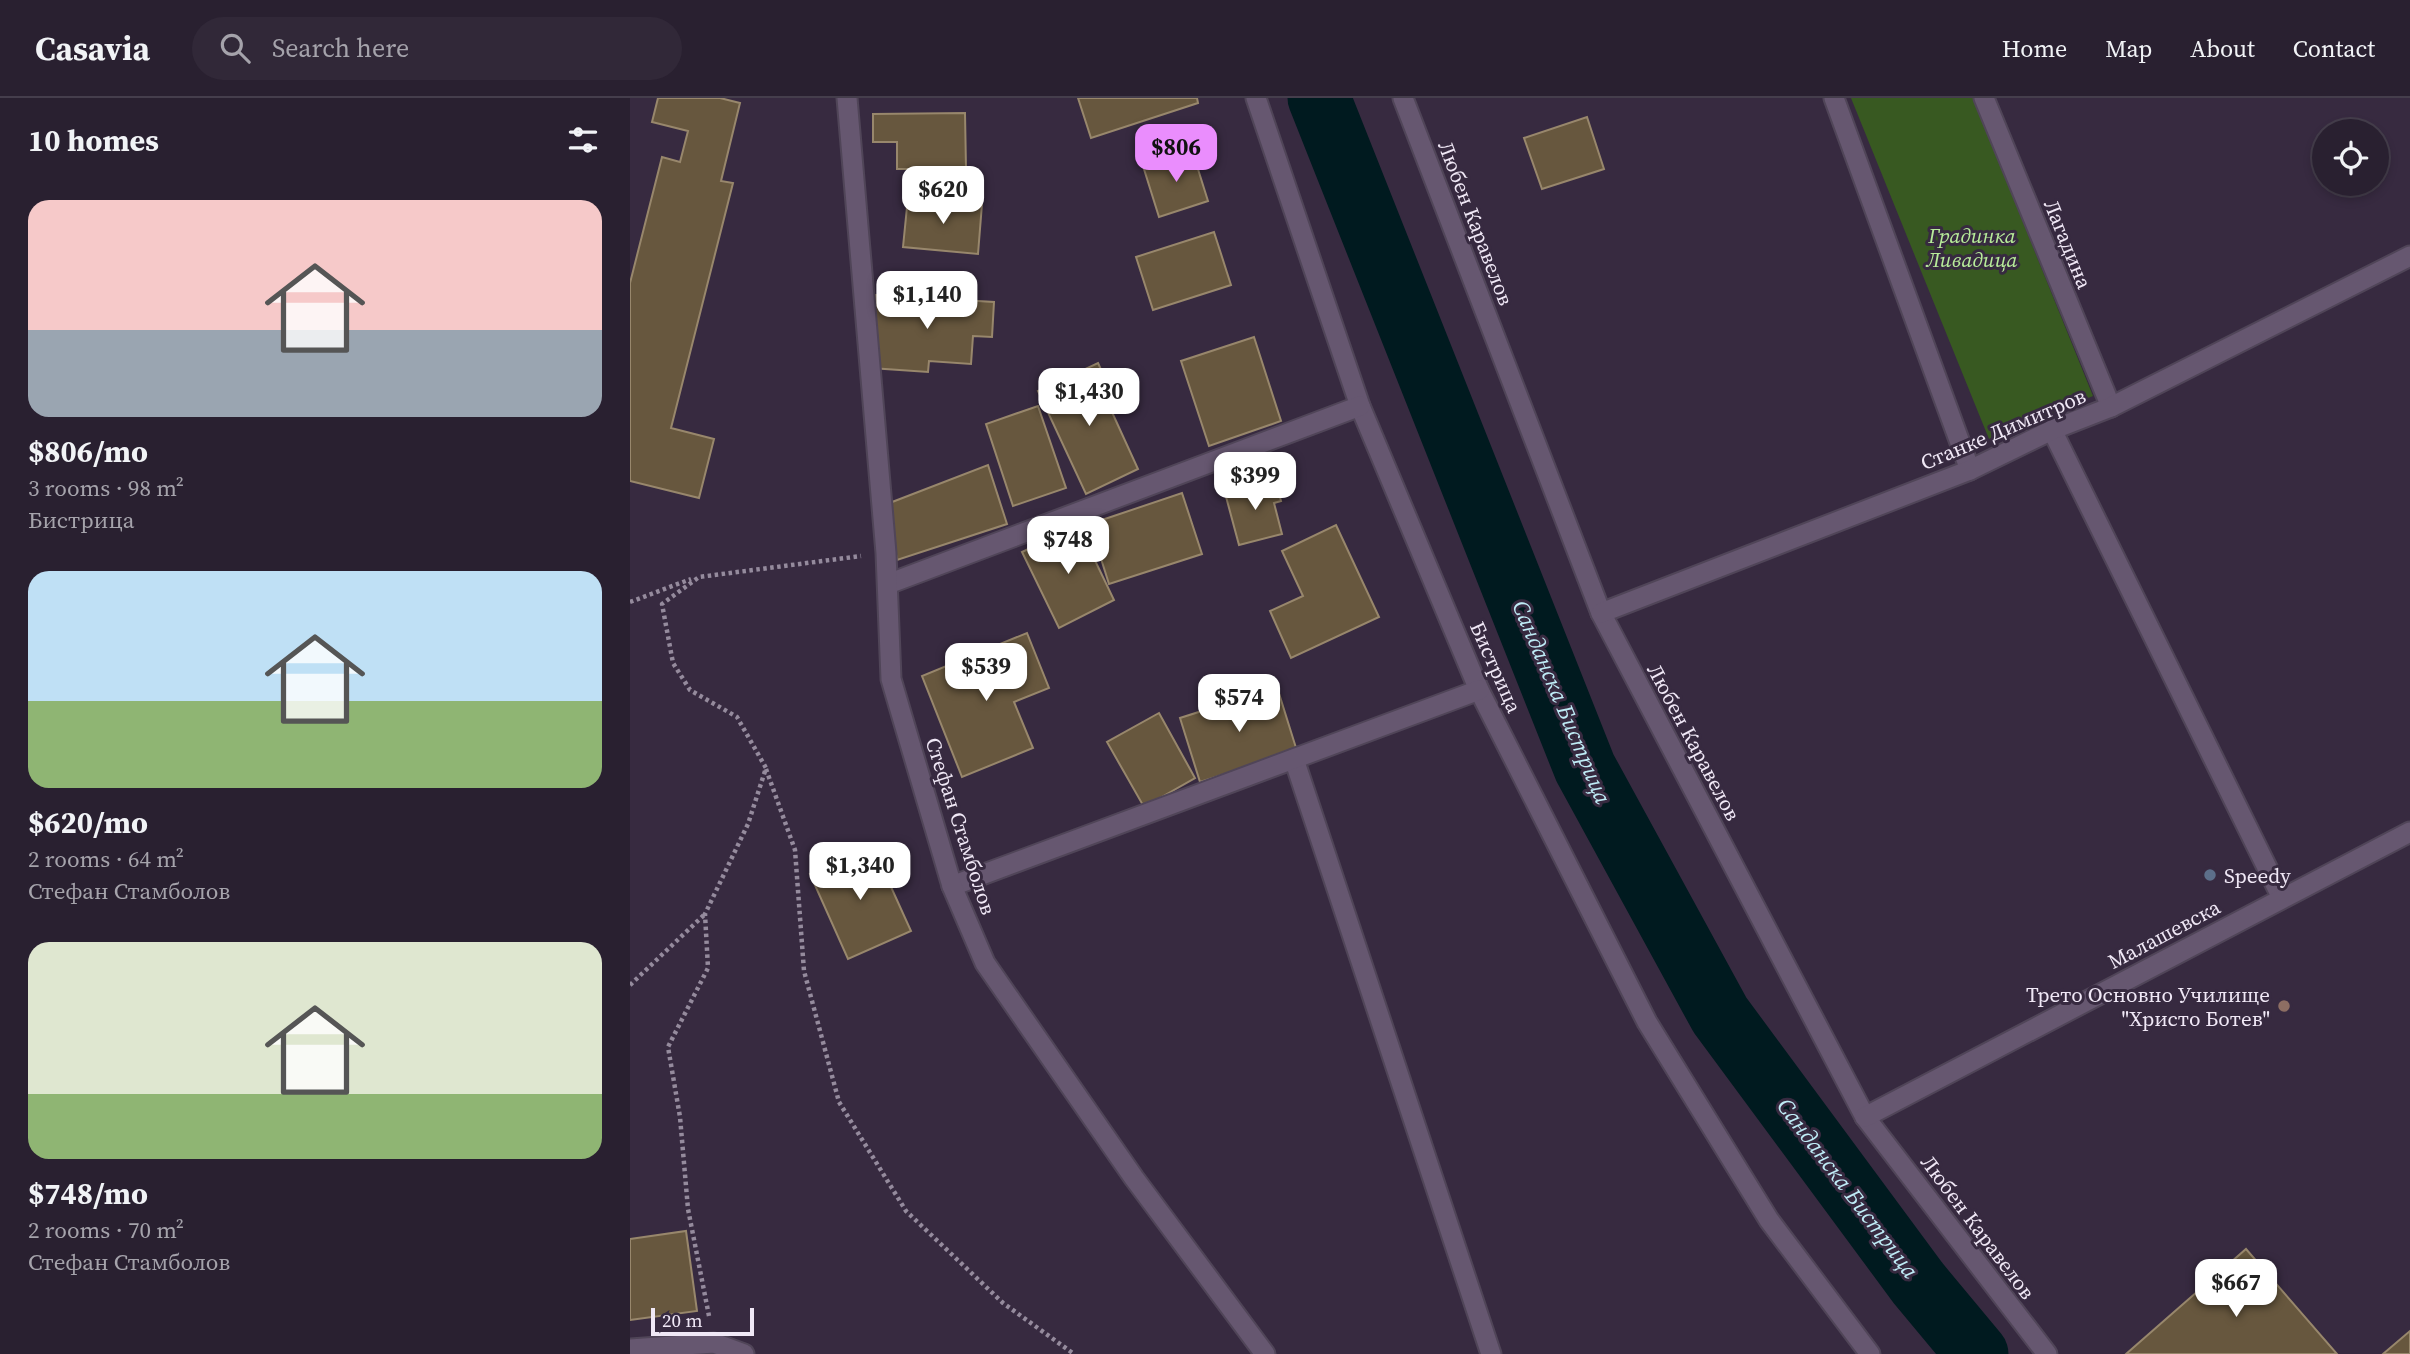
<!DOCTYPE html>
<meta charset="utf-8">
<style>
:root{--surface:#292030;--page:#312838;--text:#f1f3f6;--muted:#a5a3ab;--line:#453e4c;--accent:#ea8dfd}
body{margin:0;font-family:"Source Serif 4",serif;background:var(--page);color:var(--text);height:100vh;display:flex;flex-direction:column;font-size:26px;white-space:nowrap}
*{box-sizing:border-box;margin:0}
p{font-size:23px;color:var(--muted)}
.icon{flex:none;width:38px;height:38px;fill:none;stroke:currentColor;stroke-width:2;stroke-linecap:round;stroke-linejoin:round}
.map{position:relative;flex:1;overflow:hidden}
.side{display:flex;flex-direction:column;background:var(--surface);width:630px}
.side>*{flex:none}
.tools{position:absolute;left:1682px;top:21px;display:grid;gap:14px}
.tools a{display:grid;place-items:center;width:77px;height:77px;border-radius:50%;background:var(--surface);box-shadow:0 4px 10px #0003,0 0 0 2px var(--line);font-size:35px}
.scale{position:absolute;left:21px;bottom:18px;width:103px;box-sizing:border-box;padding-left:7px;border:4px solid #f0e8f6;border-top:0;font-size:19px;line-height:24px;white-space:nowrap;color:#f0e8f6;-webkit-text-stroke:5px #372a40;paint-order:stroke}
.price{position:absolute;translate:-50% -60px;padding:0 16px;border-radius:14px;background:#fff;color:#222;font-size:23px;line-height:46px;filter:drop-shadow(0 2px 4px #0008)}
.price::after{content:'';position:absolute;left:50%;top:42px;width:21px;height:16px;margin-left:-10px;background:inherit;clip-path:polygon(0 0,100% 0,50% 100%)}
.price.selected{background:var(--accent);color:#111}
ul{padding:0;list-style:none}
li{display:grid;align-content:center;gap:14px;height:371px;padding:0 28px}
li span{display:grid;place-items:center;height:217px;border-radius:21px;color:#555}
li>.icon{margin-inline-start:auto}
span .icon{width:126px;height:126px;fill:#fffc;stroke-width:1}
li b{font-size:30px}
h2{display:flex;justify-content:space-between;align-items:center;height:84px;padding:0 28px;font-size:30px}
header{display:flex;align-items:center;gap:42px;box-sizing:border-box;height:98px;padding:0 35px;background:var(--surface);border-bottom:2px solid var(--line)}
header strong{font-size:33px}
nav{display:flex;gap:38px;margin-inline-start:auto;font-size:24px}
.search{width:490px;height:63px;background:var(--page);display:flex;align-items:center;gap:18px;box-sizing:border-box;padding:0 24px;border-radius:38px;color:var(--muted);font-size:26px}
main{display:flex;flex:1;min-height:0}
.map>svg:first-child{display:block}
</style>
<header>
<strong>Casavia</strong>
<div class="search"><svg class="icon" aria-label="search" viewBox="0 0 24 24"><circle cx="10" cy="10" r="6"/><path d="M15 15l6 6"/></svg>Search here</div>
<nav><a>Home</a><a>Map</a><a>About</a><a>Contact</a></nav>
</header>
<main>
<section class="side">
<h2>10 homes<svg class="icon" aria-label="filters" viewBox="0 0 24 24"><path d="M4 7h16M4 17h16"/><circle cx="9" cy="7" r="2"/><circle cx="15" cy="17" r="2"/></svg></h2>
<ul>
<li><span style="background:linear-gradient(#f6c9c9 60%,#9aa5b1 0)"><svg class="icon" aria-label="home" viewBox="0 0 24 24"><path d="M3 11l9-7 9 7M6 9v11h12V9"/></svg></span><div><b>$806/mo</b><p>3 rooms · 98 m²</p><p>Бистрица</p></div></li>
<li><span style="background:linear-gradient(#bfe0f5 60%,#8fb573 0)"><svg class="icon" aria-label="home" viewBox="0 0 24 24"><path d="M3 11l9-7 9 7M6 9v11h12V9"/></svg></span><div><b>$620/mo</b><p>2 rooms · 64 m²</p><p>Стефан Стамболов</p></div></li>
<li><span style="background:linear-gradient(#dfe7d0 70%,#8fb573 0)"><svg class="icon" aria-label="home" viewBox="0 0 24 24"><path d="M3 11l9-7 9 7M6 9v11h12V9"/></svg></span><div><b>$748/mo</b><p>2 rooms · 70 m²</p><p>Стефан Стамболов</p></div></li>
</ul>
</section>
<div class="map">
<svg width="1780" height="1256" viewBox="0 0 1780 1256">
<rect width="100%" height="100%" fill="#372a40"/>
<polygon fill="#385921" points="1221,0 1343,0 1463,298 1359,341"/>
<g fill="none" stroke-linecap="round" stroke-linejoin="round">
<polyline stroke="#001a1f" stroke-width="63" points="689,0 955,670 1090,917 1288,1185 1347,1256"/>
</g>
<g fill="#67573e" stroke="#98876c" stroke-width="2">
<polygon points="28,0 90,0 110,5 91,83 103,85 41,330 84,341 69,400 0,383 0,185 32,59 50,64 58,33 22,24"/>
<polygon points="448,0 567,0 568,5 461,40"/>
<polygon points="335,15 336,71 267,71 267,44 243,44 243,16"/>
<polygon points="957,19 974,71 912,91 894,40"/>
<polygon points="562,52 578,103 529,119 513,68"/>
<polygon points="278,99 352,106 348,156 273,149"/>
<polygon points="584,134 601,187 523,212 506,159"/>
<polygon points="246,197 364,204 362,239 343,238 341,266 299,263 298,274 241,270"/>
<polygon points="624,239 651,323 579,348 551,263"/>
<polygon points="468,265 488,309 481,312 508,371 456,396 408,293"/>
<polygon points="408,308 436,390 383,408 356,326"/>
<polygon points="358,367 377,426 267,462 257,406"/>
<polygon points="645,382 651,403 644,405 652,436 609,447 595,395"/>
<polygon points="552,395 572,456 479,486 460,426"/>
<polygon points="448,427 484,502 429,530 392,454"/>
<polygon points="706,427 749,519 661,560 640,513 673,498 652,453"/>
<polygon points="397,535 419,590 384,604 403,650 332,679 292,578"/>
<polygon points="647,589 667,653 570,684 550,620"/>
<polygon points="529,615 565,680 514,709 477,644"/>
<polygon points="242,747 281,833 218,861 180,776"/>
<polygon points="56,1133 67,1213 0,1222 0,1141"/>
<polygon points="1616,1151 1707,1256 1496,1256"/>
<polygon points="1780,1233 1780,1256 1753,1256"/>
</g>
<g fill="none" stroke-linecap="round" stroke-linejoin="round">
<g stroke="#504558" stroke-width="23">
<g id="minor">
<polyline points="626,0 730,308 849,592 1017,924 1139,1122 1240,1256"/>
<polyline points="773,0 971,515 1235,1019 1417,1256"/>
<polyline points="1204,0 1340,372"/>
<polyline points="1354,0 1481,309"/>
<polyline points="1422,332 1652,800"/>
<polyline points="258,486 730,308"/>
<polyline points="971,515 1340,372 1422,332 1481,309 1780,158"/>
<polyline points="664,661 861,1256"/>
<polyline points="322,788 849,592"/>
<polyline points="1235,1019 1780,734"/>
</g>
</g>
<g stroke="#504558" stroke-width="23">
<g id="tertiary">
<polyline points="217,0 256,455 261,581 322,788 355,865 504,1080 635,1256"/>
<polyline points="0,1251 84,1245 114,1256"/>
</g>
</g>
<g stroke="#958b9d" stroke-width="4.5" stroke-dasharray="3.5 3.5" stroke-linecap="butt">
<polyline points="0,504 61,481"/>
<polyline points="136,671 165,752 174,873 209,1004 276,1113 373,1205 444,1256"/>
<polyline points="0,887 74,817"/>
<polyline points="79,1218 58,1111 50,1019 38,949 78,870 75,816 118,726 136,670 107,619 60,592 43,565 32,506 69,479 231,458"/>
</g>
<use href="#minor" stroke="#665770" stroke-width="19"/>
<use href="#tertiary" stroke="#665770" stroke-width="19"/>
</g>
<circle fill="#5c6f8a" stroke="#372a40" stroke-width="2.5" cx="1580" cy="777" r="7"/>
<circle fill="#8d6e63" stroke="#372a40" stroke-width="2.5" cx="1654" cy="908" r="7"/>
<g text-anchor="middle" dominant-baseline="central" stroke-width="6" stroke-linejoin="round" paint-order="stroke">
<g font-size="21" fill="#f0e8f6" stroke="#372a40">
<text transform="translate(846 125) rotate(69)">Любен Каравелов</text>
<text transform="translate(1438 146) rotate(68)">Лагадина</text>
<text transform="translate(1373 331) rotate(-23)">Станке Димитров</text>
<text transform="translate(866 569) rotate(66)">Бистрица</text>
<text transform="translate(1064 644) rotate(62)">Любен Каравелов</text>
<text transform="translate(331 728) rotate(72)">Стефан Стамболов</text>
<text transform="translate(1534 836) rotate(-28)">Малашевска</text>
<text transform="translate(1348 1129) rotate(53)">Любен Каравелов</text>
</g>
<g font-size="21" font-style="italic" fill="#b8ed9a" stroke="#372a40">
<text x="1342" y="137">Градинка<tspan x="1342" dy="24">Ливадица</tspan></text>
</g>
<g font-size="21" fill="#f0e8f6" stroke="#372a40" text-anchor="start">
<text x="1594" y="777">Speedy</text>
<text x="1640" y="896" text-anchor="end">Трето Основно Училище<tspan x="1640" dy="24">"Христо Ботев"</tspan></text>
</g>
<g font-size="23" font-style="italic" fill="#bfecf6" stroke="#372a40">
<text transform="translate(932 604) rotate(67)">Санданска Бистрица</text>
<text transform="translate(1218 1090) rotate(53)">Санданска Бистрица</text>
</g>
</g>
</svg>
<div class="tools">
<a><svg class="icon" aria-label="locate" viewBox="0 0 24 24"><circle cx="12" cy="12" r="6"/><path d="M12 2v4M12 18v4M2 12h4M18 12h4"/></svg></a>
</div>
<div class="scale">20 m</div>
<b class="price selected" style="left:546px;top:86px">$806</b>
<b class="price" style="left:313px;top:128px">$620</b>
<b class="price" style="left:297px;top:233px">$1,140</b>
<b class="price" style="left:459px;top:330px">$1,430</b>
<b class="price" style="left:625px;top:414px">$399</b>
<b class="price" style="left:438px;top:478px">$748</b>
<b class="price" style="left:356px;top:605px">$539</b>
<b class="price" style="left:609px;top:636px">$574</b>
<b class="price" style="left:230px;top:804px">$1,340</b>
<b class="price" style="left:1606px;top:1221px">$667</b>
</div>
</main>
